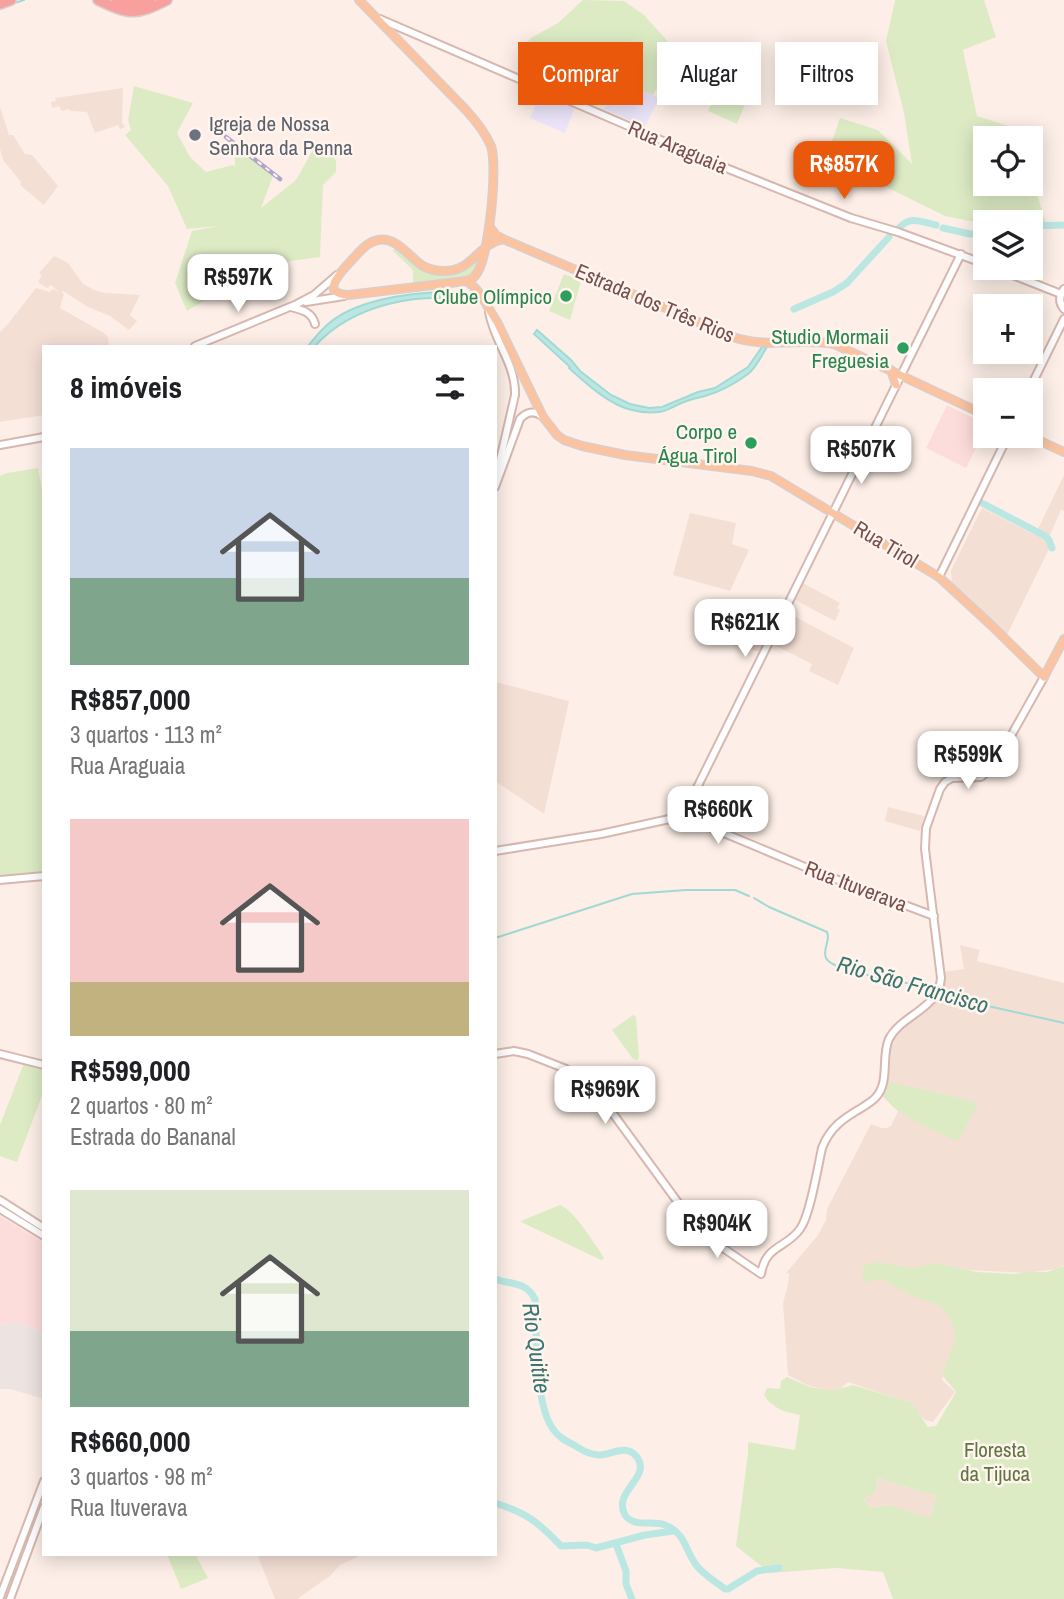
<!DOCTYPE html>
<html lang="pt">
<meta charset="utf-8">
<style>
:root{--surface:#fff;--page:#f6f6f6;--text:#202124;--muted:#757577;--accent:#ea580c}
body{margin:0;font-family:"Archivo Narrow",sans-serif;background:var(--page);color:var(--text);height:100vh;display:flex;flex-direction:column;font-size:26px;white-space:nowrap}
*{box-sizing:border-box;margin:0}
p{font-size:23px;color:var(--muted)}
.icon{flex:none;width:38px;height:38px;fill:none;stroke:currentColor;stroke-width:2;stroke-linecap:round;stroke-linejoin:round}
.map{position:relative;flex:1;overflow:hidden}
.sheet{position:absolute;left:42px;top:345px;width:455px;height:1211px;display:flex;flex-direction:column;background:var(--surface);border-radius:0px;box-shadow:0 4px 18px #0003}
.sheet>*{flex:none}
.banner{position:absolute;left:518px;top:42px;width:441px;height:63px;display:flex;gap:14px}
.controls{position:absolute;left:973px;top:126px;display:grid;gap:14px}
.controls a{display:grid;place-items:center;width:70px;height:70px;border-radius:0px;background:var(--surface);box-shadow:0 4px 18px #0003;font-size:35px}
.price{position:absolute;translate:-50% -60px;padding:0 16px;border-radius:14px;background:#fff;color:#222;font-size:23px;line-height:46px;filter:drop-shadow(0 2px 4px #0008)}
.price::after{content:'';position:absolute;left:50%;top:42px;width:21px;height:16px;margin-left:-10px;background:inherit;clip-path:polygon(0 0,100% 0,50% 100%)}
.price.active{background:var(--accent);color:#fff}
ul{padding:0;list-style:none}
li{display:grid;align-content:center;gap:14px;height:371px;padding:0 28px}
li span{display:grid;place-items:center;height:217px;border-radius:0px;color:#555}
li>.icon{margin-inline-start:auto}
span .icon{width:126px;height:126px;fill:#fffc;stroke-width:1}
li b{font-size:30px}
h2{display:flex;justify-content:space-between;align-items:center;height:84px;padding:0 28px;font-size:30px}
.chip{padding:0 24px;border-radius:0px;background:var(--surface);box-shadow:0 4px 18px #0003;font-size:24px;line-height:63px}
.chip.active{background:var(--accent);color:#fff}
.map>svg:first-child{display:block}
</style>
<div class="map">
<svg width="1064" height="1599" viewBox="0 0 1064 1599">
<rect width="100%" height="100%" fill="#fdefe7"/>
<g fill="#f4dfd5">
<polygon points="123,88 122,122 125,127 120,129 118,125 95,133 87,112 70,111 69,109 62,111 59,106 52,108 51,102 56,101 55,98"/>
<polygon points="0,107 9,135 13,135 25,154 32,155 58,186 44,205 20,185 21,182 3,160 0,149"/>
<polygon points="54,256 68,263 83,284 94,290 105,293 140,295 130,315 137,321 129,330 110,316 88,307 63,291 62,293 64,294 60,308 104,333 108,337 109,346 44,346 44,415 0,422 0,332 8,324 36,288 50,292 53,289 60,293 51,285 47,288 38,282 42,276 39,273"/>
<polygon points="1064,475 1064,511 1061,510 1048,540 1046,540 1049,549 1006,637 952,585 951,570 982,508 1035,535"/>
<polygon points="690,513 736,523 732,544 749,550 730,591 673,575"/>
<polygon points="801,582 840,603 837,608 840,610 835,621 795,600 798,594 796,592"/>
<polygon points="721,609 775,625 761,652 711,640"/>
<polygon points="788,613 854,648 838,685 809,671 812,664 772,644"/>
<polygon points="495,682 569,701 544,814 495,781"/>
<polygon points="888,807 924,816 920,831 885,821"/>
<polygon points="960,945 980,950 977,961 1064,983 1064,1265 1057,1269 1026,1273 967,1270 932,1265 956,1306 960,1339 942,1380 955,1392 933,1422 925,1420 907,1402 848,1382 836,1393 807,1385 788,1375 783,1303 788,1284 789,1274 786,1273 818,1235 826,1220 827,1209 871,1124 882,1128 887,1128 891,1126 898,1111 883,1097 882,1093 889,1073 892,1040 901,1030 943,994 944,987 943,972 964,969"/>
<polygon points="878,1478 936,1496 930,1519 889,1505 872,1508 863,1499 876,1493"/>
<polygon points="257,1554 363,1554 340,1565 330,1576 297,1599 275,1599"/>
</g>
<g fill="#fddddb">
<polygon points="947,405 985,424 985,430 966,468 926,448"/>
<polygon points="0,1216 44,1243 44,1333 16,1322 0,1325"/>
</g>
<polygon fill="#ede4e1" points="16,1322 44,1333 44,1399 10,1389 0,1389 0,1325"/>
<g fill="#ece4f9">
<polygon points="616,79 659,98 645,127 604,109"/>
<polygon points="542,90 576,104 565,133 530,118"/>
</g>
<g fill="#ddebc5" fill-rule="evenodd">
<polygon points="583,0 624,1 644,15 681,56 752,87 737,124 708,111 713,99 688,88 682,100 656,89 653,95 540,47 535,56 521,49 531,38 558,23"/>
<polygon points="895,0 984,0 996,37 963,50 977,116 1018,129 1021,138 985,138 985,184 1031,184 1031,173 1046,224 1031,224 1031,222 985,222 985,224 945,216 884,186 876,163 831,144 840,118 878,130 912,164 904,113 886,41"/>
<polygon points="134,86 193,103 177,133 190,157 206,172 233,165 235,167 234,144 254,159 273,176 261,208 296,180 315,146 322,147 336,160 336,172 323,185 320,257 284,262 249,274 187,311 175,283 192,231 218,226 187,229 168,186 125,135 131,130 128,120"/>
<path d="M396,247c16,14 34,34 58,25 9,-3 19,-13 28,-18 -4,9 -7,20 -17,25l-52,5v-14l-20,-19z"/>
<polygon points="564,274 581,281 570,320 549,311"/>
<polygon points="38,468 44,502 44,871 0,876 0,476 7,473"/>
<polygon points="633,1015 636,1017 639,1057 637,1060 633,1059 612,1030"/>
<polygon points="24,1063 44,1067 44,1090 17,1162 0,1156 0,1125"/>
<path d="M890,1082l83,19 4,5 -17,31 -3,3 -5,-1c-21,-10 -59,-24 -69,-45l3,-10z"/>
<path d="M560,1205c15,6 33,37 43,51l1,3 -3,1 -80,-38 2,-2z"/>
<path d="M877,1262l34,6 24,-5 42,9 38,2 13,-2h19l17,-6v333h-171l-10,-27 -47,-4 -66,5 -34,-27 12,-93v-11l47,8 5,-35c-13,-2 -29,-7 -36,-20l3,-7 13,1 1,-8 6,-4 23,10 23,4 20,-6 59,18 16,24 8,-1 20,-34 -14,-17 14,-37 -5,-19 -12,-14 -27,-9 -30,-17 -17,3 -3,-6 2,-11zM878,1478l58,18 -6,22 -41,-13 -17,3 -9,-9 13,-6z"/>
<polygon points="167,1554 195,1554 208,1578 181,1589"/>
</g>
<g fill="#bbe7e3" stroke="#a1d9d4" stroke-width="2">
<path d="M444,292l27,4 3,5c-54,-10 -121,3 -159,45h-7c6,-7 12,-15 19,-21 27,-25 81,-32 117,-33z"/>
<path d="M537,330l34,30 9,11 31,24 19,9 19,4 13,-1 36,-15 17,-4 33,-21 14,-20h5c-6,9 -10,20 -19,27 -12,9 -29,18 -43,22 -7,2 -14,3 -21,6 -9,3 -16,9 -25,10 -8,1 -19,0 -27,-2 -23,-5 -46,-27 -63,-42l1,-1 -36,-33z"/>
</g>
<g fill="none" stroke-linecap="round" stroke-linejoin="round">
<g stroke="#a1d9d4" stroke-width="2">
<polyline points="11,4 24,0"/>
<path d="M754,898l15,9 58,25c4,9 -5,17 -1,26 7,14 72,22 88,27 7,2 11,7 19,9"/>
<polyline points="495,938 632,894 686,890 735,890 749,896"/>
<polyline points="939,995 1064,1023"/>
</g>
<g stroke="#bbe7e3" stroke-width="7">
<polyline points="1031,226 1064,225"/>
<path d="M899,228c12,-13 22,-6 37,-3"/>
<polyline points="943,228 970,234 985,233"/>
<polyline points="794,309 833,292 847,283 889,237"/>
<polyline points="982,503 1045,536 1049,540 1052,548"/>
<path d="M495,1279c16,6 31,2 40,20 2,32 -1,104 18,130 5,8 13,12 21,16 8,5 14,9 24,10 14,0 28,-12 39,2 15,21 -25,34 -12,58 8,13 29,5 40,10 21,8 20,26 32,41 7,9 19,16 28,23h3l29,-18 22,-3"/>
<path d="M495,1503c32,10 43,19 66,43l26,-1 9,3 49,-13 29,-4"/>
<polyline points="616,1544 626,1571 626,1584 632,1599"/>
</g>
<g stroke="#d7b7af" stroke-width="10">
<g id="secondary">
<polyline points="380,19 721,166 851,218 898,232 985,264"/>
<polyline points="995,268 1061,294"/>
<path d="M1064,289c-5,7 -5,14 0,20"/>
<polyline points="306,302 344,296"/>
<path d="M291,307c11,3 21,5 24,17"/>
<path d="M489,312c5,30 27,52 26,83l-17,74v9"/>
<polyline points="195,346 297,304 314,295 337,275"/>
<polyline points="1029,390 1064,319"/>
<polyline points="0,445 44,437"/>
<path d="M495,487l25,-68c6,-7 14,-9 22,-3"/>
<polyline points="939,577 1008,436"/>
<polyline points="683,816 961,254"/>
<polyline points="495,851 601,834 683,816 817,872 934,916"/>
<polyline points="0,880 44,876"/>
<polyline points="0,1054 44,1065"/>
<path d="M495,1054l19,-3 14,3 38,15 20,12 20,23 87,119 17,16 51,35c5,-30 25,-25 39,-45 10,-13 18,-63 22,-81 8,-21 22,-30 41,-41 4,-3 10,-6 13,-10 14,-15 5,-41 13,-58 12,-24 50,-30 52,-61l-16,-129 1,-21 14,-39 5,-7 7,-4 29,-1 13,-11 50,-89"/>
<polyline points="0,1200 44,1228"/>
<polyline points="0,1209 44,1236"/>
<polyline points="0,1597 44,1481"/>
<polyline points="10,1599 44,1507"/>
</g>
</g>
<g stroke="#d9cecd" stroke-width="10">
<g id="primary">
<path d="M359,0l107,110c10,11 19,22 25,36 7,20 -2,115 -16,130 -2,3 -6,4 -9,5l-117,14c-30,-1 -9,-22 0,-32 8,-8 17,-21 29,-23 18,-4 31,17 45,26 6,3 13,5 20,5 30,1 34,-27 60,-32"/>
<path d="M489,226l7,9 7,4 233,99c32,10 66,0 98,6l151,71"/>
<path d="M466,281c15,8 21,27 31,41l46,95 14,18 7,5 18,6 43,9 127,16 19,5 168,101 52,48 53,52 20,-38"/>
<polyline points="891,370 896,385"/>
<polyline points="1029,436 1064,452"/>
</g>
</g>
<g stroke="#d9cecd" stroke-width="12">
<g id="highway">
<path d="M98,0c31,15 38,16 69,0"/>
<path d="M116,0c10,7 22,5 34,0"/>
<polyline points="0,4 11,0"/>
</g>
</g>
<use href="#secondary" stroke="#fff" stroke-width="6"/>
<use href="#primary" stroke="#fbc3a0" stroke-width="7"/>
<use href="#highway" stroke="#f7a09e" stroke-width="9"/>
<g stroke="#afa5c7" stroke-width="4.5">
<polyline id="rail" points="226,137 280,179"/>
</g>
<use href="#rail" stroke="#fff4ee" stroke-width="2" stroke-dasharray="5" stroke-linecap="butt"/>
</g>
<circle fill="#6b7280" stroke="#fff4ee" stroke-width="2.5" cx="195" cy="135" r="7"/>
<g fill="#2e9e5b" stroke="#fff4ee" stroke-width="2.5">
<circle cx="566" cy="296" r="7"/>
<circle cx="903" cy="348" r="7"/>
<circle cx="751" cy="443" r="7"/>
</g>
<g text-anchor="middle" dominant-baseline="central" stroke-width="5" stroke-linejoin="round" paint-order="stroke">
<g font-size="21" fill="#5b616d" stroke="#fff4ee" text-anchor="start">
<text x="209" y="123">Igreja de Nossa<tspan x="209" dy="24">Senhora da Penna</tspan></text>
</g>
<g font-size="21" fill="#77504b" stroke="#fff4ee">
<text transform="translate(678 147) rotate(23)">Rua Araguaia</text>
<text transform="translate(655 303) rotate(23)">Estrada dos Três Rios</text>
<text transform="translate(886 544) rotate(31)">Rua Tirol</text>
<text transform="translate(856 886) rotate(21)">Rua Ituverava</text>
</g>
<g font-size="21" fill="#27864d" stroke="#fff4ee" text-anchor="end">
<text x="552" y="296">Clube Olímpico</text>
<text x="889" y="336">Studio Mormaii<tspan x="889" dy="24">Freguesia</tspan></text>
<text x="737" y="431">Corpo e<tspan x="737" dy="24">Água Tirol</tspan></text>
</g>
<g font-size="21" fill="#5e7740" stroke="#fff4ee">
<text x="995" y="1449">Floresta<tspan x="995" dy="24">da Tijuca</tspan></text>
</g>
<g font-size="23" font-style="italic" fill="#3b7571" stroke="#fff4ee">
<text transform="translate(913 984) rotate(16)">Rio São Francisco</text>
<text transform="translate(537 1348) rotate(82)">Rio Quitite</text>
</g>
</g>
</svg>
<div class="controls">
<a><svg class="icon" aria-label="locate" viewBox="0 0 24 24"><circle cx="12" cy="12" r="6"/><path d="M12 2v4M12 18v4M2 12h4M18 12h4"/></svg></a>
<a><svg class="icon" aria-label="layers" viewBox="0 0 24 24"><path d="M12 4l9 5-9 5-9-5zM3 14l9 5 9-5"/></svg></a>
<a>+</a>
<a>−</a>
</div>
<b class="price active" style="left:844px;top:201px">R$857K</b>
<b class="price" style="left:238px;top:314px">R$597K</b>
<b class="price" style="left:861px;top:486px">R$507K</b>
<b class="price" style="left:745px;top:659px">R$621K</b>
<b class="price" style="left:968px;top:791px">R$599K</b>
<b class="price" style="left:718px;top:846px">R$660K</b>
<b class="price" style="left:605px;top:1126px">R$969K</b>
<b class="price" style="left:717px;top:1260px">R$904K</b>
<div class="banner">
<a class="chip active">Comprar</a>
<a class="chip">Alugar</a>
<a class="chip">Filtros</a>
</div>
<section class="sheet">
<h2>8 imóveis<svg class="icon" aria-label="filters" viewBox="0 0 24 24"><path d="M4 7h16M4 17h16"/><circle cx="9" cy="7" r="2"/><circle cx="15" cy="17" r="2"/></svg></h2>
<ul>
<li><span style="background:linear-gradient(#c9d6e8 60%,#7fa58c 0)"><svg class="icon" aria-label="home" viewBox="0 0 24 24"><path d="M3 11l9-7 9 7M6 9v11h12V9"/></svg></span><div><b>R$857,000</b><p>3 quartos · 113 m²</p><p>Rua Araguaia</p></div></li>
<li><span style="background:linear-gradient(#f6c9c9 75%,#c2b280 0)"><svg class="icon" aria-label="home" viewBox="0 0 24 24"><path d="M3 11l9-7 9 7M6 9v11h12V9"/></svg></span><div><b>R$599,000</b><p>2 quartos · 80 m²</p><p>Estrada do Bananal</p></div></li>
<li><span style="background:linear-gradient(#dfe7d0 65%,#7fa58c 0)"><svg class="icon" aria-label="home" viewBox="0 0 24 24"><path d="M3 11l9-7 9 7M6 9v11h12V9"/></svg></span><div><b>R$660,000</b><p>3 quartos · 98 m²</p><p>Rua Ituverava</p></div></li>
</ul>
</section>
</div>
